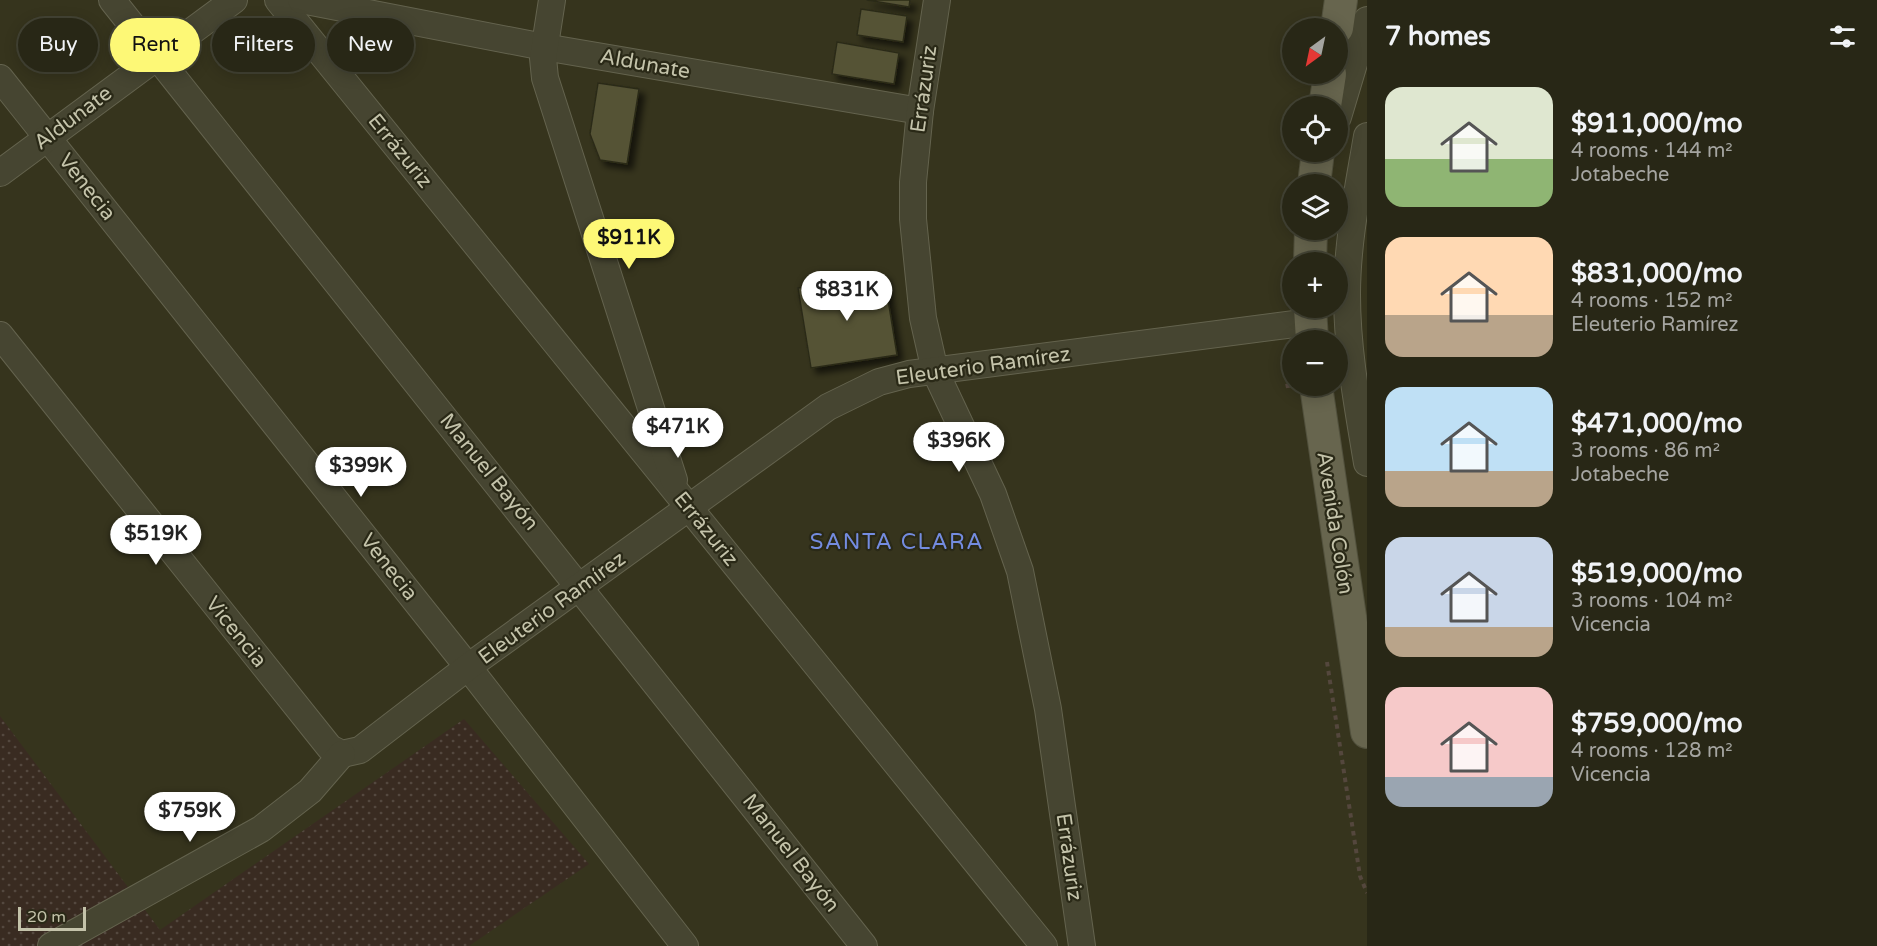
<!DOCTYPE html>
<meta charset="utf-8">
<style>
:root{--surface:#282716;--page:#302f1f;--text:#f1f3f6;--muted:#a5a5a1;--line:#444435;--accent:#fdf876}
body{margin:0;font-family:"Varela Round",sans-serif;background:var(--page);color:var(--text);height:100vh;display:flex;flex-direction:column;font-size:22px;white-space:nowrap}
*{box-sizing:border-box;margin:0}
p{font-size:20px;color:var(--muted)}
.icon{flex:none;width:33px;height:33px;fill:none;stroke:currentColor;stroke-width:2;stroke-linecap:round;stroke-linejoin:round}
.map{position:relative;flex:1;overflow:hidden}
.sheet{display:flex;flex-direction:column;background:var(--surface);width:510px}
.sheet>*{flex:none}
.top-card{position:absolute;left:18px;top:18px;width:570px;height:54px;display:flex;gap:12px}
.needle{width:39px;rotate:213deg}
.fabs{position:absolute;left:1282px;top:18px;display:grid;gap:12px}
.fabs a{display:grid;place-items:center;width:66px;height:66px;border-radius:50%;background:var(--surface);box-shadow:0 3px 15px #0003,0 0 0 2px var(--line);font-size:30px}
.scale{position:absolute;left:18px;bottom:15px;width:68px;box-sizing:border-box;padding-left:6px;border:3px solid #c4c3aa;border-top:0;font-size:16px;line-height:21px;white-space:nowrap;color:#c4c3aa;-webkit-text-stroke:4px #2a2917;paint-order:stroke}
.price{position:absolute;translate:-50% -51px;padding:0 14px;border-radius:21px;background:#fff;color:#222;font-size:20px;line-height:39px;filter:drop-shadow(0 2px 3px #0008)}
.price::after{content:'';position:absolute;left:50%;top:36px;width:18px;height:14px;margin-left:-9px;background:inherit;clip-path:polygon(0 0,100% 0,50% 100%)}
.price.selected{background:var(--accent);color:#111}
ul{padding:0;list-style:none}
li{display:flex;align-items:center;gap:18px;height:150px;padding:0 18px}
li span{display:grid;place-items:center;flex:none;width:168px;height:120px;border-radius:18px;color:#555}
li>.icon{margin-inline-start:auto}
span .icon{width:72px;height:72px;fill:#fffc;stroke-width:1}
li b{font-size:26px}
h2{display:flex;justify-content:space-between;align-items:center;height:72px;padding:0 18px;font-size:26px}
.chip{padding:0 21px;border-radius:27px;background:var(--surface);box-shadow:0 3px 15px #0003,0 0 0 2px var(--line);font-size:21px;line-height:54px}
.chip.selected{background:var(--accent);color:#111}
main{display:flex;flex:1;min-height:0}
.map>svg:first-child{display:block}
</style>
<main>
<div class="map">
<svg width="1367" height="946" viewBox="0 0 1367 946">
<defs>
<pattern id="grass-dots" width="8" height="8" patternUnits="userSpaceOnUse" patternTransform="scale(1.5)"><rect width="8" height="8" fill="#392b21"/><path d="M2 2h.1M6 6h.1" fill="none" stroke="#54483f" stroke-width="1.8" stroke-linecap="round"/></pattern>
<filter id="shadow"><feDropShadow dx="5.5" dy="5.5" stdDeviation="3" flood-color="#0009"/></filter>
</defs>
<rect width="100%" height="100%" fill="#36341d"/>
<polygon fill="url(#grass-dots)" points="0,716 160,930 464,719 589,864 469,946 0,946"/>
<g fill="#545236" stroke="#2c2b19" stroke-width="1.5" filter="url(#shadow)">
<polygon points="867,0 910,0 909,7"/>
<polygon points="861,9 907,16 903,42 857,35"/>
<polygon points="837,42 899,53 894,84 832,74"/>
<polygon points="598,83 639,89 627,164 600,160 590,134"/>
<polygon points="884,275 897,355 811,368 798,288"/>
</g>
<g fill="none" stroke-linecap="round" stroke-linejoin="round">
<g stroke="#64634e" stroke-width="28">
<g id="minor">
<polyline points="112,0 864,946"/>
<polyline points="278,0 1044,946"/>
<polyline points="301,0 544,47 920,111"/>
<polyline points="552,0 543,58 545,78 674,480"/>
<polyline points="937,0 920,111 913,182 913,219 923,318 935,371 993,494 1020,571 1048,709 1082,946"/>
<polyline points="0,78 468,667 685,946"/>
<polyline points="1338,117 1367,20"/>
<path d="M1367,136c-9,53 -20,106 -20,159 0,56 11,113 20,168"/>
<polyline points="0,173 234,0"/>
<polyline points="0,335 330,748 342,754 360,750 468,667 828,407 879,382 909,374 1310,322 1314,308"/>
<polyline points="51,946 261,829 310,791 342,754"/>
</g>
</g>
<g stroke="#52513d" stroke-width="34">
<g id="major">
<polyline points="1337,28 1341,0"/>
<polyline points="1325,106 1330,74"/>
<polyline points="1314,184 1318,152"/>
<polyline points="1310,262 1311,230"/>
<polyline points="1310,308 1312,340"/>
<polyline points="1316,386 1367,732"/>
</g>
</g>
<g stroke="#54473d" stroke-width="4" stroke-dasharray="4.5 4.5" stroke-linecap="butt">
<polyline points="1291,214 1292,198"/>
<polyline points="1287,295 1288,275"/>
<polyline points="1288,388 1285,372 1288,353"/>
<polyline points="1327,662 1360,876 1367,893"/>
</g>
<use href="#minor" stroke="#464531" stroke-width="26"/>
<use href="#major" stroke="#67654e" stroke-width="32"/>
</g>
<g text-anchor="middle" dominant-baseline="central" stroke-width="4.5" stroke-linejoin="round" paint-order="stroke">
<g font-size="21" fill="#c4c3aa" stroke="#2a2917">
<text transform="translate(645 64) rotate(10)">Aldunate</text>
<text transform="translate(924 89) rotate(-82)">Errázuriz</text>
<text transform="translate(73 118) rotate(-37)">Aldunate</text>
<text transform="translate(400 151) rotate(51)">Errázuriz</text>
<text transform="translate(87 187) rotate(52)">Venecia</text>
<text transform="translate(983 366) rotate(-8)">Eleuterio Ramírez</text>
<text transform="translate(489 472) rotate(51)">Manuel Bayón</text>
<text transform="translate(1335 523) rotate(81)">Avenida Colón</text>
<text transform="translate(706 529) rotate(51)">Errázuriz</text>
<text transform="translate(389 567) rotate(52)">Venecia</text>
<text transform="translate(552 608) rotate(-36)">Eleuterio Ramírez</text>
<text transform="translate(236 632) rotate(51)">Vicencia</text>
<text transform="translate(791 853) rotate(52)">Manuel Bayón</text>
<text transform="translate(1069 857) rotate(82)">Errázuriz</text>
</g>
<g font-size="22" letter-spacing="1.5" fill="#748ce0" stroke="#2a2917">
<text x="897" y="542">SANTA CLARA</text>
</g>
</g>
</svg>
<div class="fabs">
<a><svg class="needle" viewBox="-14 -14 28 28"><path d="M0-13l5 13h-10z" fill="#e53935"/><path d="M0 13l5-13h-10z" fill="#a5a5a1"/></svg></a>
<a><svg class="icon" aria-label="locate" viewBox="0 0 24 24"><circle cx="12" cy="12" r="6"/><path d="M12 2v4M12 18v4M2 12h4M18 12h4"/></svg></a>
<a><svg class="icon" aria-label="layers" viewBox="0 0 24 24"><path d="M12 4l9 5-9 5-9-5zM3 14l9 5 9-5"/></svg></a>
<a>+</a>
<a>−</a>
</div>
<div class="scale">20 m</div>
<b class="price selected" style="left:629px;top:270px">$911K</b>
<b class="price" style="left:847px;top:322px">$831K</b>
<b class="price" style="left:678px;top:459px">$471K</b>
<b class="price" style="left:959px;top:473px">$396K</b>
<b class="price" style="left:361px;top:498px">$399K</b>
<b class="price" style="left:156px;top:566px">$519K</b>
<b class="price" style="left:190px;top:843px">$759K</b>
<div class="top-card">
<a class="chip">Buy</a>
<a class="chip selected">Rent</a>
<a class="chip">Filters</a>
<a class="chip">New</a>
</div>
</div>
<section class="sheet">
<h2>7 homes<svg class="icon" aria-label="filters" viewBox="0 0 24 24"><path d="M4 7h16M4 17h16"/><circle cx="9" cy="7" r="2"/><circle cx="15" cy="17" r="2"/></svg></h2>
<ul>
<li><span style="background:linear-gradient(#dfe7d0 60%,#8fb573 0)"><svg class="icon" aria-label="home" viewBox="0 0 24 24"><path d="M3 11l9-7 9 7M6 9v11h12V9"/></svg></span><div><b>$911,000/mo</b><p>4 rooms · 144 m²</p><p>Jotabeche</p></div></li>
<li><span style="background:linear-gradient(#ffd9b3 65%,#b9a48a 0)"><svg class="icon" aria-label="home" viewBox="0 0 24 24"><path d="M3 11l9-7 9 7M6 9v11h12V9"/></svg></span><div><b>$831,000/mo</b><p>4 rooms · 152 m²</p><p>Eleuterio Ramírez</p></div></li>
<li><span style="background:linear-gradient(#bfe0f5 70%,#b9a48a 0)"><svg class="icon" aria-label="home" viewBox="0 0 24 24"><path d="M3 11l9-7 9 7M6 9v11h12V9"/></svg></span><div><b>$471,000/mo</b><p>3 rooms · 86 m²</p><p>Jotabeche</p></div></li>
<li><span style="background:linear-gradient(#c9d6e8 75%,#b9a48a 0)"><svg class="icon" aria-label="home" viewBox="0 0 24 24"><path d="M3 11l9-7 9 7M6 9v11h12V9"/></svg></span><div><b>$519,000/mo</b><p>3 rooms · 104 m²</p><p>Vicencia</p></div></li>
<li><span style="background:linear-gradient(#f6c9c9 75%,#9aa5b1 0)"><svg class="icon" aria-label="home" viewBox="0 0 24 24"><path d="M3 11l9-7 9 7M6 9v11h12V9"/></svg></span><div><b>$759,000/mo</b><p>4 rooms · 128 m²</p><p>Vicencia</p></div></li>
</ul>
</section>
</main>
